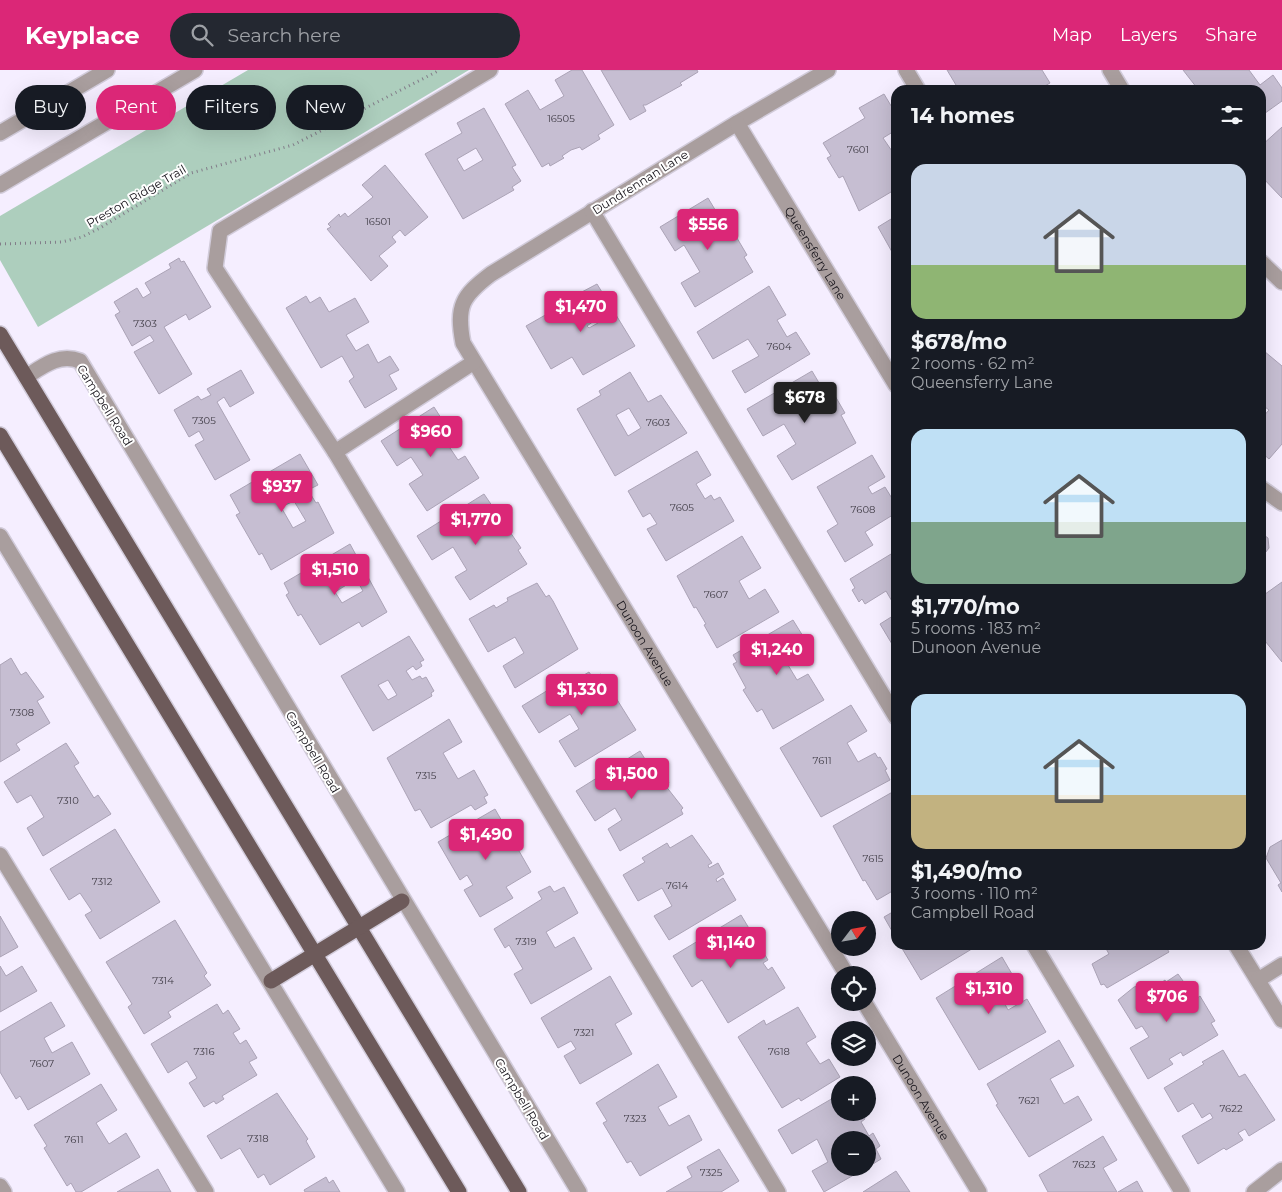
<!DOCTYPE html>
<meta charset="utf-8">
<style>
:root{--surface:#171b24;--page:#242831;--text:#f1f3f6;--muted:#9ea1a6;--accent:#db2777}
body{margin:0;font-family:Montserrat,sans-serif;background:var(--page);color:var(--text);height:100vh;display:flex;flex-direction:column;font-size:19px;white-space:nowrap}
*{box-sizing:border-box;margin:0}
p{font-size:16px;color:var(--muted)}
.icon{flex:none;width:28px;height:28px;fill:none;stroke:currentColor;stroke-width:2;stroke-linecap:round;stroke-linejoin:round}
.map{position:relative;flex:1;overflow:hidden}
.panel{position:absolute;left:891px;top:15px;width:375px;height:865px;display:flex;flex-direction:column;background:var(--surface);border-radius:15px;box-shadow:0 5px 20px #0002}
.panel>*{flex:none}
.banner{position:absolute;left:15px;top:15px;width:475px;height:45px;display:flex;gap:10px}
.needle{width:32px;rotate:59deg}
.fabs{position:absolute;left:831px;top:841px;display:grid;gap:10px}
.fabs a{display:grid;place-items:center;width:45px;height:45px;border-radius:50%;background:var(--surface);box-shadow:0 5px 20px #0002;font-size:25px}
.price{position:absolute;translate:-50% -42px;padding:0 11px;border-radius:5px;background:var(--accent);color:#fff;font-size:16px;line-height:32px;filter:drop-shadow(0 1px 2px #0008)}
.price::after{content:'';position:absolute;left:50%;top:30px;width:15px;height:11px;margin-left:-8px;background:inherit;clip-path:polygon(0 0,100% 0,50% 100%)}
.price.selected{background:#222;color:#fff}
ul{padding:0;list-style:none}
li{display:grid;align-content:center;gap:10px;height:265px;padding:0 20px}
li span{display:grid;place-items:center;height:155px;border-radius:15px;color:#555}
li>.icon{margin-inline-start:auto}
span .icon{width:90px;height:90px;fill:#fffc;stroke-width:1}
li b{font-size:21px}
h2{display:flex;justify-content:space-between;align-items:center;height:60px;padding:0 20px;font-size:21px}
.tag{padding:0 18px;border-radius:22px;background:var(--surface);box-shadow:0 5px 20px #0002;font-size:18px;line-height:45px}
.tag.selected{background:var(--accent);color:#fff}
header{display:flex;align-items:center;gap:30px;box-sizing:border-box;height:70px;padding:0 25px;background:var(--accent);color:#fff}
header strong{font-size:24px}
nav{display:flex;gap:28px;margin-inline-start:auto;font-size:18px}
.search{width:350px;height:45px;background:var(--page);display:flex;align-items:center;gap:12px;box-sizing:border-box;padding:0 18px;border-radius:28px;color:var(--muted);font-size:19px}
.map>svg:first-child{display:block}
</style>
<header>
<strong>Keyplace</strong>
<div class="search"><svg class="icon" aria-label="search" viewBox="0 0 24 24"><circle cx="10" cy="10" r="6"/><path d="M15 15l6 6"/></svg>Search here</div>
<nav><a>Map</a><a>Layers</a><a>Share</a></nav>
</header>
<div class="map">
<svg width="1282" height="1122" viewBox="0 0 1282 1122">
<rect width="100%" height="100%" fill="#f5eeff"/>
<polygon fill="#adcebd" points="248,0 469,0 38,257 0,190 0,146"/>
<g fill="#c6bed2" stroke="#aba3b6" fill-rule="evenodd">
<polygon points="572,0 582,0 614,55 598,65 600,69 582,80 580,77 571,80 562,86 564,88 550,96 549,93 542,97 505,34 528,20 540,40 564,26 555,10"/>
<polygon points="601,0 697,0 698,2 680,13 682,15 646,35 643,35 646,41 630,50"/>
<polygon points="947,0 1042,0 1050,13 1038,20 959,20"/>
<polygon points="1183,0 1249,0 1260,15 1273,5 1282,18 1282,31 1261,46 1261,20 1194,20 1197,18"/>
<polygon points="884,24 896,44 896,60 883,68 896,87 896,119 859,141 843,106 839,108 827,88 831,86 823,73 865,48 859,38"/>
<path d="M484,38l32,57 -4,2 9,14 -9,6 2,3 -51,29 -38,-65 37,-21 -5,-10zM476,78l7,12 -19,11 -7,-12z"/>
<polygon points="1282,57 1282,128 1261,106 1264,100 1261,97 1261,76"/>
<polygon points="385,95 428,147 405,166 400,160 392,167 396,172 379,186 388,196 371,211 327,159 331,157 328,154 339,144 340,147 345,143 348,147 373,127 362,115"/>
<polygon points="708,128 720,148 724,146 747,185 744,187 753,202 695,237 681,213 700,202 684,175 675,181 660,157"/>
<polygon points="896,146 896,189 878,157"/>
<polygon points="179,188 181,192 184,191 211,237 189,250 186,244 164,257 192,304 159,324 134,282 154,271 150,265 132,276 115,245 120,242 114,232 137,218 143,228 151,223 145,213 171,198 169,194"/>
<polygon points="597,214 635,276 583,305 572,287 551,299 526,256 577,227 594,251 587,256 589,258 598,253 578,224"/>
<polygon points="769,216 786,245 777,250 787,267 796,262 810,284 745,323 732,301 759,286 748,269 713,289 697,262"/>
<polygon points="306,226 310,233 320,227 329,242 355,228 369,252 346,265 356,281 368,274 378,293 390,286 399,300 389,305 397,319 365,338 349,311 354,307 342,286 321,298 286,238"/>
<polygon points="1264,281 1282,296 1282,374 1269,389 1261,382 1261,349 1269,340 1261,334 1261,284"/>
<polygon points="241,300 254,323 230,337 224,327 217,332 250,390 215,410 195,375 204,370 199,361 189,367 174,340 198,326 201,330 211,325 207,319"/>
<polygon points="812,301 825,323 831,319 845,343 841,345 856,373 792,410 777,386 796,374 784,354 763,366 747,339"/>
<path d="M630,302l18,30 13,-7 26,38 -72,43 -38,-67 24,-14 -2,-4zM629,338l12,20 -13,8 -12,-21z"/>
<polygon points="434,337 457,373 450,378 458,390 465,386 479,408 427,441 409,414 423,405 411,387 397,396 381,371"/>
<polygon points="697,381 711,405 696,414 705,429 711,425 714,430 720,427 734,451 666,491 647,459 657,454 650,443 643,447 628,421"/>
<path d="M300,384l18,31 -10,5 8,13 2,-1 16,31 -63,37 -9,-17 -3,2 -23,-40 4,-2 -10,-18zM294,431l12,20 -13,7 -12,-21z"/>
<polygon points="872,385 885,407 868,417 872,424 885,417 896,435 896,443 865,462 873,475 845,492 827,461 838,454 817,417"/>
<polygon points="484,424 521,478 518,480 527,494 470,530 455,507 467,500 453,477 432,490 417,466"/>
<polygon points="1261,463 1268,468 1269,478 1261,488"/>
<polygon points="742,466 761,498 739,511 749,529 765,519 779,542 717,578 704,555 706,554 696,537 694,538 677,506"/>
<path d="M350,474l37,68 -25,15 -3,-5 -39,23 -19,-31 -3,2 -12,-21 3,-2 -5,-10zM356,509l7,12 -21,12 -7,-11z"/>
<polygon points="896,481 896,538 886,521 865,534 862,529 859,532 852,520 855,518 850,509"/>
<polygon points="1282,512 1282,592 1261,566 1261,527"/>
<polygon points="537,513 546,527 549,525 553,531 578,579 515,618 503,596 524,583 515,567 488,582 469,549 494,535 496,538 508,531 507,528"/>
<polygon points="896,544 896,579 895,579 880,554"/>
<polygon points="793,550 809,576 785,590 797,610 808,604 824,630 773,659 762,639 757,642 743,620 746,618 733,594 737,592 733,585"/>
<path d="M409,566l15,24 -4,2 2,4 -6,4 -3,-4 -7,5 6,9 8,-4 2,3 4,-2 8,14 -3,2 1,3 -59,35 -32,-55zM388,610l9,15 -9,5 -10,-15z"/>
<polygon points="11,588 21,605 26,602 44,627 37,631 50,653 16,674 20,680 0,692 0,595"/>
<polygon points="589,602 593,608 601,604 636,660 575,697 559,671 579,659 570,644 539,663 522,636 571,606 574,611"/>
<polygon points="851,635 867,661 847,673 858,692 875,683 878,688 880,687 887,699 885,700 890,710 821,747 780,678"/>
<polygon points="449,649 462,672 443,683 458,709 474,700 488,725 484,727 487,733 475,740 471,735 431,758 420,739 415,741 387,688"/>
<polygon points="66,673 79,693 74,696 94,728 98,725 111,744 43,786 27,758 44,747 31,725 17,733 4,712"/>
<polygon points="640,681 648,694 652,692 655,698 658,696 669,713 665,715 683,738 681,740 683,744 620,781 608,759 622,750 615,738 595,751 576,721"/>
<polygon points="896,720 896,762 894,763 896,767 896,819 877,830 865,810 863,811 833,756"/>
<polygon points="495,739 531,802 506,817 513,828 480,847 464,820 473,815 467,805 460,810 438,772"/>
<polygon points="115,759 160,832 100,869 85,845 92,841 80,823 69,830 50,799"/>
<polygon points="692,765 712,793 708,795 709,798 718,793 724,804 716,809 717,812 723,808 736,830 669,870 654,846 672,836 662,818 638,831 623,805 645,792 642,788 667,773 670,778"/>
<polygon points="1282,770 1282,822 1278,815 1281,813 1266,788 1270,777"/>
<polygon points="550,816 554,822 564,817 578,843 546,862 555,878 574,867 592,899 531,934 514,904 523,899 509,875 505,878 494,859 542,829 538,822"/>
<polygon points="896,840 896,868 884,847"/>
<polygon points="741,845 768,890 763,893 768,900 772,897 785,918 728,953 702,910 692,917 673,886"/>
<polygon points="0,846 18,877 0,887"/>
<polygon points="175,850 207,903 204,906 211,915 168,942 171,947 144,964 128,937 132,934 106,892"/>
<polygon points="900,875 973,875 975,877 921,910"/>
<polygon points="1104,875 1165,875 1169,882 1107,918 1104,914 1101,915 1092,894 1109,884"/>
<polygon points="1002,887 1016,911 998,921 1008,940 1027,929 1046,962 979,1000 936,928"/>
<polygon points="0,896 6,906 22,896 37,921 0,942"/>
<polygon points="1178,904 1196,929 1200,926 1215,951 1211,953 1218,965 1183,986 1181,982 1169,989 1173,994 1148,1009 1130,978 1149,967 1142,956 1136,959 1118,930 1134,917 1142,915 1147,923 1165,910 1166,912"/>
<polygon points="610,906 632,944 615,954 632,984 580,1014 564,986 576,979 571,971 558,978 541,948"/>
<polygon points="51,932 65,956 44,968 52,983 72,972 90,1004 28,1040 20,1026 16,1029 0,1002 0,962"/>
<polygon points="217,934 223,944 228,940 240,959 233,963 240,974 246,970 257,988 249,992 257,1005 222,1026 224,1029 216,1034 214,1031 204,1037 189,1013 197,1008 187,991 168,1003 151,974"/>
<polygon points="798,937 816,967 806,973 820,994 829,989 840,1007 801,1031 799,1028 782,1038 738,967 764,950 766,955"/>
<polygon points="1059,970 1074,996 1050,1009 1064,1034 1078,1026 1092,1050 1029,1087 996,1035 998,1034 987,1014"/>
<polygon points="1223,980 1239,1007 1245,1004 1275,1050 1249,1066 1245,1059 1238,1063 1243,1070 1226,1080 1224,1078 1198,1094 1182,1066 1213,1048 1210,1043 1202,1048 1193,1033 1178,1042 1164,1018 1204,994 1202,992"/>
<polygon points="658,994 677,1027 658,1037 669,1056 689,1045 702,1070 640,1106 631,1091 627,1093 603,1053 607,1051 596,1033"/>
<polygon points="101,1014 117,1040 96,1053 109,1074 126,1063 140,1087 81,1122 76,1122 71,1113 67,1116 44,1078 47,1076 34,1055"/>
<polygon points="277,1023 308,1069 306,1071 315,1087 270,1115 264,1104 258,1108 240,1078 221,1089 207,1066"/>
<polygon points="840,1024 840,1042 861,1042 865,1049 861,1052 869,1066 873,1063 880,1076 876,1079 881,1089 868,1097 868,1070 840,1070 840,1098 866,1098 824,1122 812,1101 828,1092 817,1069 792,1084 778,1060"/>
<polygon points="1103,1066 1117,1090 1103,1098 1117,1122 1048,1122 1039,1105"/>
<polygon points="719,1079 739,1111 721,1122 666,1122 692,1107 687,1097"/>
<polygon points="158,1099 171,1122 117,1122"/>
<polygon points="896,1101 910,1122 863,1122"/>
<polygon points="326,1107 329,1113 333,1110 340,1122 305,1122 304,1120"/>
<polygon points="1137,1111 1143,1122 1118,1122"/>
</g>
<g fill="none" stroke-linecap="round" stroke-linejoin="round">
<g stroke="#d1cbda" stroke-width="18">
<g id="minor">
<path id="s1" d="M828,0l-91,53 -246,151c-29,22 -35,32 -28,69l384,632"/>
<polyline points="906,0 918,20"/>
<polyline points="1110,0 1122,20"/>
<path id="s2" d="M737,53l159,262"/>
<polyline points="0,63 107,0"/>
<polyline points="0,115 195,0"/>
<polyline points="592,141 896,647"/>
<polyline points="1261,192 1282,212"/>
<polyline points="474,292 335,382 778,1122"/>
<path d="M26,307c17,-11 33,-24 54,-16l499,831"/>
<polyline points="335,382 215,198 220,161 490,0"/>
<polyline points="1261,418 1282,433"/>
<polyline points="0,466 397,1122"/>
<polyline points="0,785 206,1122"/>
<polyline points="1034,875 1182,1122"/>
<polyline points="1236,875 1282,950"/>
<polyline points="1258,910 1282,895"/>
<path id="s3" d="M864,932l115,190"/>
<polyline points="0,1116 4,1122"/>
<polyline points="1254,1122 1282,1100"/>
</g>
</g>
<g stroke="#d1cbda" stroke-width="18">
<g id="major">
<polyline points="0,264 519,1122"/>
<polyline points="0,365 459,1122"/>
<polyline points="271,911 402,831"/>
</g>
</g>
<polyline stroke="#827d89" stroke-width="3" stroke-dasharray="1 4" stroke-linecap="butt" points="0,174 62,172 82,167 100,158 191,103 293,75 440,0"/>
<use href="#minor" stroke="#a99e9e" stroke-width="15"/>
<use href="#major" stroke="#6d5a5a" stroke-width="15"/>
</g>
<g text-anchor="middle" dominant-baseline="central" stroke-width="4" stroke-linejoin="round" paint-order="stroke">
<g font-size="10" fill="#423e48">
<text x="561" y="48">16505</text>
<text x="858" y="79">7601</text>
<text x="378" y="151">16501</text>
<text x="145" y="253">7303</text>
<text x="779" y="276">7604</text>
<text x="204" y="350">7305</text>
<text x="658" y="352">7603</text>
<text x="682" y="437">7605</text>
<text x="863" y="439">7608</text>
<text x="716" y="524">7607</text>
<text x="22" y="642">7308</text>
<text x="822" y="690">7611</text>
<text x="426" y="705">7315</text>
<text x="68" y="730">7310</text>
<text x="873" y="788">7615</text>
<text x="102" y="811">7312</text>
<text x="677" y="815">7614</text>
<text x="526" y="871">7319</text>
<text x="163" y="910">7314</text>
<text x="584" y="962">7321</text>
<text x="204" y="981">7316</text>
<text x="779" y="981">7618</text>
<text x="42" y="993">7607</text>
<text x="1029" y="1030">7621</text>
<text x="1231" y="1038">7622</text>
<text x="635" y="1048">7323</text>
<text x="258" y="1068">7318</text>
<text x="74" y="1069">7611</text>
<text x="1084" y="1094">7623</text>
<text x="711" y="1102">7325</text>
</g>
<g font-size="12" fill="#16131a" stroke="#fff">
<text transform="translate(640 112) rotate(-32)">Dundrennan Lane</text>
<text transform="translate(136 126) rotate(-30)">Preston Ridge Trail</text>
<text stroke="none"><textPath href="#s2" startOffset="152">Queensferry Lane</textPath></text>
<text transform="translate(105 335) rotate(58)">Campbell Road</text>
<text stroke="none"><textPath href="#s1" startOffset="826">Dunoon Avenue</textPath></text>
<text transform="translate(313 682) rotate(59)">Campbell Road</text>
<text stroke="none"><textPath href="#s3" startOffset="111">Dunoon Avenue</textPath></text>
<text transform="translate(522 1029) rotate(59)">Campbell Road</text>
</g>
</g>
</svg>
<div class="fabs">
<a><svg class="needle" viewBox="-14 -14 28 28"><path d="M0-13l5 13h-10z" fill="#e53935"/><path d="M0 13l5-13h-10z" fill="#9ea1a6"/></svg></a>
<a><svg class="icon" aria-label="locate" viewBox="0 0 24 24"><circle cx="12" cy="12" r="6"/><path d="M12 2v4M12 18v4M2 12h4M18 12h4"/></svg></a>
<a><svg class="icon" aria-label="layers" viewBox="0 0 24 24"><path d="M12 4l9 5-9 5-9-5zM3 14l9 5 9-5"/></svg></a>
<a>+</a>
<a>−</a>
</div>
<b class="price" style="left:708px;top:181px">$556</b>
<b class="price" style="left:581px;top:263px">$1,470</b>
<b class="price selected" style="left:805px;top:354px">$678</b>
<b class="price" style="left:431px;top:388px">$960</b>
<b class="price" style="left:282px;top:443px">$937</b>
<b class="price" style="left:476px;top:476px">$1,770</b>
<b class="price" style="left:335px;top:526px">$1,510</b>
<b class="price" style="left:777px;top:606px">$1,240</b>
<b class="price" style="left:582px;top:646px">$1,330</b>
<b class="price" style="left:632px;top:730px">$1,500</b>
<b class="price" style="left:486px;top:791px">$1,490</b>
<b class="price" style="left:731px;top:899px">$1,140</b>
<b class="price" style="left:989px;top:945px">$1,310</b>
<b class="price" style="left:1167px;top:953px">$706</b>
<div class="banner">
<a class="tag">Buy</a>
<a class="tag selected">Rent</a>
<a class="tag">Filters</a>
<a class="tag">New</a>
</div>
<section class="panel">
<h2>14 homes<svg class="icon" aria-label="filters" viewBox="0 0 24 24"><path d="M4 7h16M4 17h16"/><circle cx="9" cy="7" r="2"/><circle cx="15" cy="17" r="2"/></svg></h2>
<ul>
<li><span style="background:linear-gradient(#c9d6e8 65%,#8fb573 0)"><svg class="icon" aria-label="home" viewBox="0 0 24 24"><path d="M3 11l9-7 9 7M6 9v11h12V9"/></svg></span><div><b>$678/mo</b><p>2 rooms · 62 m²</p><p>Queensferry Lane</p></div></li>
<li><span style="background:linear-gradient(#bfe0f5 60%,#7fa58c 0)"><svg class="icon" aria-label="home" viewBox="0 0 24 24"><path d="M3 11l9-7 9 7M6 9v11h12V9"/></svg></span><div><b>$1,770/mo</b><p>5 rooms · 183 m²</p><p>Dunoon Avenue</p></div></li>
<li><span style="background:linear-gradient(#bfe0f5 65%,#c2b280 0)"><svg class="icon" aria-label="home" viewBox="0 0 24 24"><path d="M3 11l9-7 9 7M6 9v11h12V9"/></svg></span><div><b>$1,490/mo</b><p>3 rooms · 110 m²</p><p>Campbell Road</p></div></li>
</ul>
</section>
</div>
